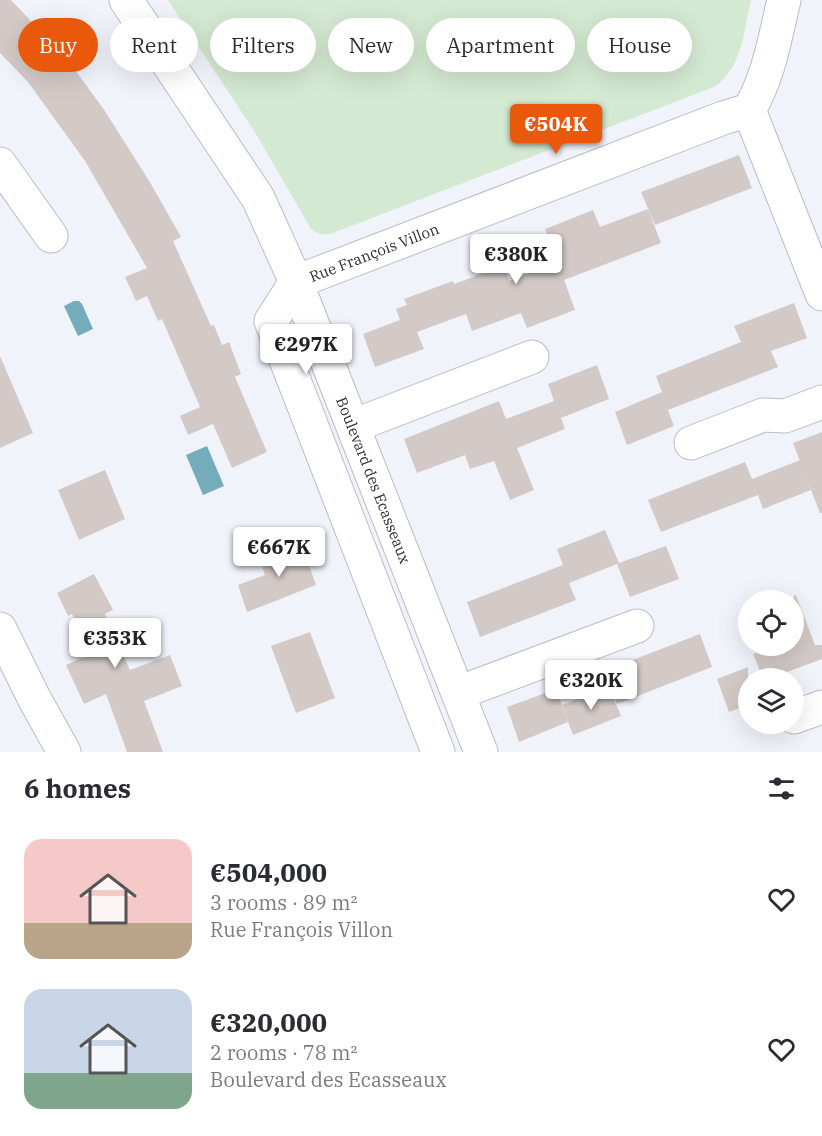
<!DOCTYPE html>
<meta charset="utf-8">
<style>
:root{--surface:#fff;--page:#f2f2f3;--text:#2b2b33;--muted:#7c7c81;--accent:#ea580c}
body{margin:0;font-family:"IBM Plex Serif",serif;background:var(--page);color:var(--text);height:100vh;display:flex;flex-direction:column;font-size:22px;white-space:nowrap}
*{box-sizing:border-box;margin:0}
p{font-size:20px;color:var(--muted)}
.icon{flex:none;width:33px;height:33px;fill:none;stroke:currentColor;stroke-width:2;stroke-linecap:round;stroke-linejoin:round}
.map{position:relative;height:752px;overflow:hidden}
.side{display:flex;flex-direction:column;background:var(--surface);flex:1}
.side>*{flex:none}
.banner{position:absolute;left:18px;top:18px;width:786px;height:54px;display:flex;gap:12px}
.buttons{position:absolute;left:738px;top:590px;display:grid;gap:12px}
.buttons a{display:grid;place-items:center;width:66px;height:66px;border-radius:50%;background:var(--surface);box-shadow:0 6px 24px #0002;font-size:30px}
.price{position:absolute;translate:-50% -51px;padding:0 14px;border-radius:6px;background:#fff;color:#222;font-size:20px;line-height:39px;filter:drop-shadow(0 2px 3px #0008)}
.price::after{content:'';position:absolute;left:50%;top:36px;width:18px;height:14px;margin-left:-9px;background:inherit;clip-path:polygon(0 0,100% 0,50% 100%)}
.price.selected{background:var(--accent);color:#fff}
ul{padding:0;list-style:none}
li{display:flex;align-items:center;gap:18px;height:150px;padding:0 24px}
li span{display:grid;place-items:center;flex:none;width:168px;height:120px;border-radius:18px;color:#555}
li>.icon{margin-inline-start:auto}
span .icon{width:72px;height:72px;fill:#fffc;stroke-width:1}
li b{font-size:26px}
h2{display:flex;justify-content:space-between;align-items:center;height:72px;padding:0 24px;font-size:26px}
.tag{padding:0 21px;border-radius:27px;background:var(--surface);box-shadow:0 6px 24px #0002;font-size:21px;line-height:54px}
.tag.selected{background:var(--accent);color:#fff}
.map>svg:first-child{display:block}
</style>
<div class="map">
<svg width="822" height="752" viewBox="0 0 822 752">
<rect width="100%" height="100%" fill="#f1f3fb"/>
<path fill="#d4e9d1" d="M168,0h583c-7,30 -9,69 -37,87l-384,147h-11l-8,-5 -55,-95z"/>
<g fill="#75acbc">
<polygon points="74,301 79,301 82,304 93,329 78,336 64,306"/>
<polygon points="207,446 224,486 203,495 186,455"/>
</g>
<g fill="#d3cac7">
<polygon points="0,0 11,0 67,59 105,111 151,184 181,237 173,241 211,326 214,325 222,345 229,342 241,374 235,377 267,452 232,468 213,424 188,435 180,416 200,407 162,319 158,321 147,296 136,301 125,277 147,268 85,161 28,82 0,53"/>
<polygon points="739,155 752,188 655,225 641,192"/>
<polygon points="648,209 661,243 564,280 558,263 575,310 527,328 521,313 472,331 466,314 417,332 424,349 375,367 363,334 400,320 396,309 407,305 404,299 453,281 454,284 503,266 509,281 557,262 545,229 593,210 600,227"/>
<polygon points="794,303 807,338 771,351 778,367 668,410 674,426 627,445 615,412 662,392 656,376 741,342 734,326"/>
<polygon points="0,356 33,433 0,448"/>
<polygon points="597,365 609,399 561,418 565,429 517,448 534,490 510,500 494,461 470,469 465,455 417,473 404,439 499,401 506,419 554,401 548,384"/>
<polygon points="822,432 822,513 820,513 793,443"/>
<polygon points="800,460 811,490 763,509 758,495 661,532 648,500 745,462 752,479"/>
<polygon points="105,470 125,519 79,540 58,490"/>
<polygon points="605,530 619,563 666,546 679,579 630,597 617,564 569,583 576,600 480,637 467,602 563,565 557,549"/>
<polygon points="301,542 316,585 247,612 238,585 265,575 259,557"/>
<polygon points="94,574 113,610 105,614 130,670 170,655 182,686 144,701 163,752 127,752 106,694 84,704 66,665 93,653 72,614 68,616 57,593"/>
<polygon points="794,595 796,595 815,645 822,645 822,659 771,678 763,678 753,654 761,651 759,645 794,645"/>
<polygon points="310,632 335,698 296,713 271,646"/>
<polygon points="700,634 712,667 617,704 604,671"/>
<polygon points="748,667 748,705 729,712 717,679"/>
<polygon points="609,687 621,716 573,735 562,705"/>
<polygon points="556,689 568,722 519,742 507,707"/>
</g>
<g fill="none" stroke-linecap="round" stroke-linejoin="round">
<g stroke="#bbbdc4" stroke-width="35">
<g id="minor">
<path id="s1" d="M126,0l132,198 38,84 185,470"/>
<polyline points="749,110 822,294"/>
<polyline points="0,164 51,236"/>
<polyline points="353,426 532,357"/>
<polyline points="691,443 763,415 785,416 822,402"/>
<polyline points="0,629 34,698 64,752"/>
<polyline points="458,693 637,626"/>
<polyline points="794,717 822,707"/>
<path id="s2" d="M438,752l-167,-431 25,-39 427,-164 26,-8c20,-33 26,-73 35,-110"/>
</g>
</g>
<use href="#minor" stroke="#fff" stroke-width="33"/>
</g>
<g text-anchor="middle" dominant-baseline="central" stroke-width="4.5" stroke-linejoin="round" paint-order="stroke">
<g font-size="15" fill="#2f2f32" stroke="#fff">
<text stroke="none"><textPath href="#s2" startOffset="592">Rue François Villon</textPath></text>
<text stroke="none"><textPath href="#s1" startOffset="543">Boulevard des Ecasseaux</textPath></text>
</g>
</g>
</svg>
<div class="buttons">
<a><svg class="icon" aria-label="locate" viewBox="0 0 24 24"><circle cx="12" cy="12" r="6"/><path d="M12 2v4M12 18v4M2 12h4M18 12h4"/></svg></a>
<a><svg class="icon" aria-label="layers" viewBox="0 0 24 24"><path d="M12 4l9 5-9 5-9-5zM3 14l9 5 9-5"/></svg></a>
</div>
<b class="price selected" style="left:556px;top:155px">€504K</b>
<b class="price" style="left:516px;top:285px">€380K</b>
<b class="price" style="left:306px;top:375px">€297K</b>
<b class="price" style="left:279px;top:578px">€667K</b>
<b class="price" style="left:115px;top:669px">€353K</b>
<b class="price" style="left:591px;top:711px">€320K</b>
<div class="banner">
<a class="tag selected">Buy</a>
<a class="tag">Rent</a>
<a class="tag">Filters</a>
<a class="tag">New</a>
<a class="tag">Apartment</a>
<a class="tag">House</a>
</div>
</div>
<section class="side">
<h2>6 homes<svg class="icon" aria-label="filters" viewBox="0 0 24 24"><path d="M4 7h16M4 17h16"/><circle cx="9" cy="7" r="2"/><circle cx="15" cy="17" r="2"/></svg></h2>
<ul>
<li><span style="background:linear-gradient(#f6c9c9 70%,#b9a48a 0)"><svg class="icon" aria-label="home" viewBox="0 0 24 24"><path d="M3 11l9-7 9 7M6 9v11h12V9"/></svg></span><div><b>€504,000</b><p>3 rooms · 89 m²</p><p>Rue François Villon</p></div><svg class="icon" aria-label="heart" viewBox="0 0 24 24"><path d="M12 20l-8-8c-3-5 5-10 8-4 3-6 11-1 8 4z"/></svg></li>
<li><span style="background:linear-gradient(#c9d6e8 70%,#7fa58c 0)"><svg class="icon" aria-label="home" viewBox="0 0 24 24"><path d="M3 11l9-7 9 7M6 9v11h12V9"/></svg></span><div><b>€320,000</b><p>2 rooms · 78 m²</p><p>Boulevard des Ecasseaux</p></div><svg class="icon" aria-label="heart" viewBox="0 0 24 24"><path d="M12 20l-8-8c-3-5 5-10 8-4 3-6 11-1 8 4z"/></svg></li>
</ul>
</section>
